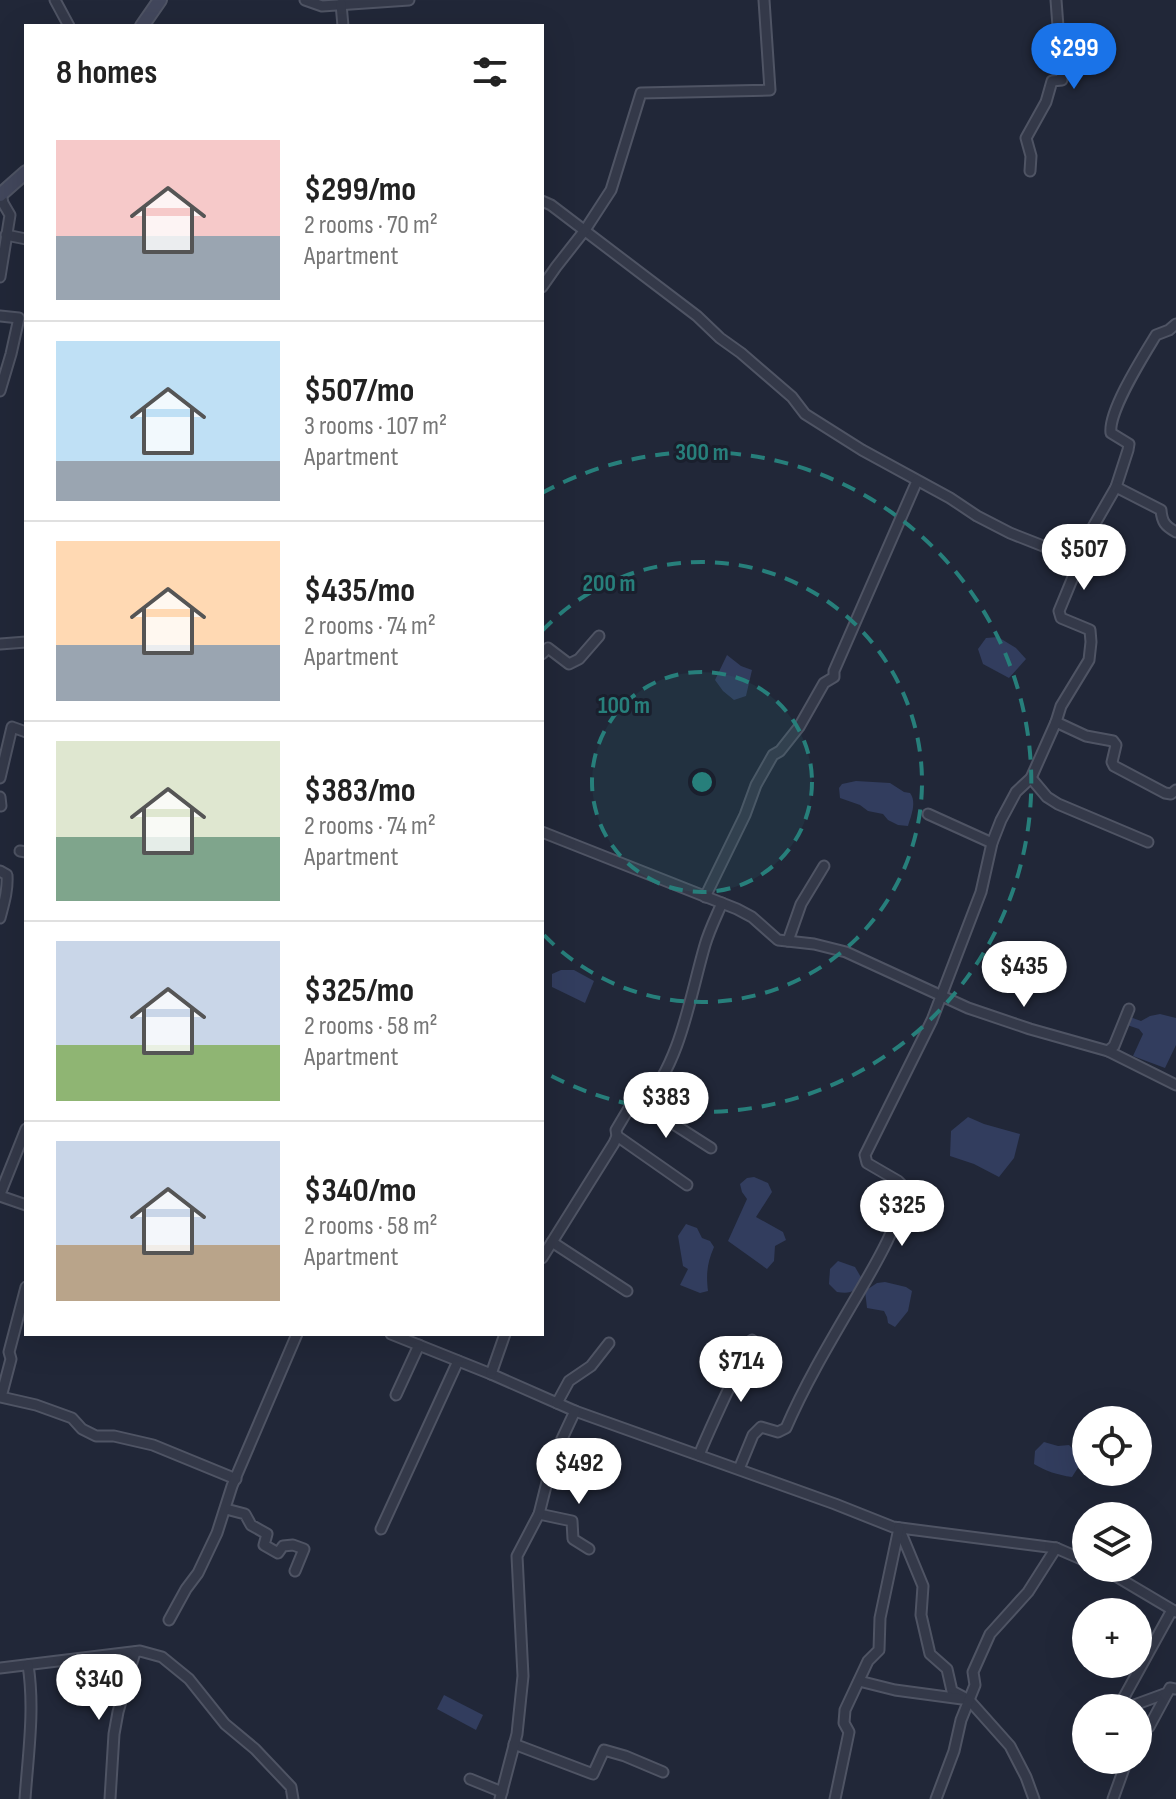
<!DOCTYPE html>
<meta charset="utf-8">
<style>
:root{--surface:#fff;--page:#f6f6f6;--text:#222;--muted:#767676;--line:#e0e0e0;--accent:#1a73e8}
body{margin:0;font-family:"Sofia Sans Condensed",sans-serif;background:var(--page);color:var(--text);height:100vh;display:flex;flex-direction:column;font-size:30px;white-space:nowrap}
*{box-sizing:border-box;margin:0}
p{font-size:26px;color:var(--muted)}
.icon{flex:none;width:44px;height:44px;fill:none;stroke:currentColor;stroke-width:2;stroke-linecap:round;stroke-linejoin:round}
.map{position:relative;flex:1;overflow:hidden}
.details{position:absolute;left:24px;top:24px;width:520px;height:1312px;display:flex;flex-direction:column;background:var(--surface);border-radius:0px;box-shadow:0 8px 32px #0002}
.details>*{flex:none}
.buttons{position:absolute;left:1072px;top:1406px;display:grid;gap:16px}
.buttons a{display:grid;place-items:center;width:80px;height:80px;border-radius:50%;background:var(--surface);box-shadow:0 8px 32px #0002;font-size:40px}
.price{position:absolute;translate:-50% -68px;padding:0 18px;border-radius:28px;background:#fff;color:#222;font-size:26px;line-height:52px;filter:drop-shadow(0 2px 4px #0008)}
.price::after{content:'';position:absolute;left:50%;top:48px;width:24px;height:18px;margin-left:-12px;background:inherit;clip-path:polygon(0 0,100% 0,50% 100%)}
.price.current{background:var(--accent);color:#fff}
ul{padding:0;list-style:none}
li{display:flex;align-items:center;gap:24px;height:200px;padding:0 32px}
li+li{border-top:2px solid var(--line)}
li span{display:grid;place-items:center;flex:none;width:224px;height:160px;border-radius:0px;color:#555}
li>.icon{margin-inline-start:auto}
span .icon{width:96px;height:96px;fill:#fffc;stroke-width:1}
li b{font-size:34px}
h2{display:flex;justify-content:space-between;align-items:center;height:96px;padding:0 32px;font-size:34px}
.map>svg:first-child{display:block}
</style>
<div class="map">
<svg width="1176" height="1799" viewBox="0 0 1176 1799">
<rect width="100%" height="100%" fill="#212738"/>
<g fill="#323d5e">
<polygon points="998,637 1016,648 1026,659 1009,678 983,664 978,649 986,638"/>
<polygon points="727,655 741,666 752,670 746,696 734,700 723,691 715,680"/>
<path d="M856,781l34,2 14,9 6,1c7,9 1,23 -2,33l-10,-1 -10,-5 -5,-6 -15,-3 -8,-6 -20,-7 -1,-10 3,-4z"/>
<polygon points="561,970 574,970 594,981 585,1003 552,987 552,974"/>
<polygon points="1160,1014 1176,1018 1176,1045 1165,1068 1133,1056 1143,1034 1139,1029 1127,1025 1130,1017 1141,1021 1150,1016"/>
<polygon points="968,1117 984,1124 1020,1134 1014,1158 999,1177 974,1164 950,1156 951,1131"/>
<polygon points="754,1177 768,1183 772,1192 756,1217 783,1232 786,1240 775,1246 774,1261 767,1269 728,1241 747,1199 742,1192 740,1184 747,1178"/>
<path d="M686,1224l11,4 5,10 8,3 4,6c-7,16 -8,27 -6,44l-8,2 -20,-8 8,-16 -5,-3 -5,-30z"/>
<path d="M838,1261l17,6 7,12c-6,13 -11,15 -25,13l-8,-8 1,-15z"/>
<polygon points="885,1282 906,1287 912,1291 908,1311 895,1327 888,1323 887,1317 884,1311 867,1308 865,1291 877,1283"/>
<path d="M1044,1442l14,4 11,-1 10,10v11l-7,11c-15,-2 -26,-6 -38,-13l1,-13z"/>
<polygon points="444,1695 483,1715 476,1730 437,1709"/>
</g>
<g fill="none" stroke-linecap="round" stroke-linejoin="round">
<g stroke="#4f5464" stroke-width="13">
<g id="minor">
<polyline points="55,0 69,26"/>
<polyline points="305,0 322,6 409,0"/>
<polyline points="341,4 343,26"/>
<polyline points="1030,171 1031,156 1026,138 1046,102 1052,81 1062,80 1056,0"/>
<path d="M542,201l9,4 146,111 23,22 21,15 51,44 13,17 57,36 88,48 27,18 33,17 33,13 35,19 15,-38 23,-40 12,-37 1,-6 -18,-11c-3,-22 33,-78 45,-98l13,-5 7,-6"/>
<polyline points="6,235 26,239"/>
<polyline points="0,277 10,215 3,203 1,194"/>
<polyline points="542,287 556,267 585,230 611,190 641,93 770,90 764,0"/>
<polyline points="0,316 19,318 11,354 0,391"/>
<path d="M1116,487l45,23c1,12 4,16 15,22"/>
<polyline points="0,644 26,642"/>
<polyline points="542,654 548,648 569,664 579,659 599,636"/>
<polyline points="1056,722 1086,736 1113,741 1116,745 1112,762 1114,766 1165,793 1171,794 1176,790"/>
<polyline points="0,778 12,727 26,732"/>
<polyline points="1031,778 1047,797 1058,804 1148,842"/>
<polyline points="0,797 1,806"/>
<polyline points="928,814 992,843"/>
<polyline points="542,832 737,909 752,917 778,940 814,944 846,952 968,1008 1030,1029 1108,1051 1114,1046 1129,1009"/>
<polyline points="20,851 26,852"/>
<path d="M0,871l7,4c1,15 -3,28 -7,43"/>
<polyline points="705,897 745,815 756,785 773,755 780,751 799,727 824,683 834,677 834,671 917,481"/>
<polyline points="788,941 801,904 824,866"/>
<polyline points="1108,1051 1176,1085"/>
<polyline points="636,1104 650,1109 711,1148"/>
<polyline points="617,1136 687,1185"/>
<polyline points="0,1194 26,1129"/>
<polyline points="0,1196 26,1205"/>
<polyline points="552,1242 627,1291"/>
<path d="M542,1258l72,-115 3,-7 -1,-6 16,-27h12c37,-41 46,-107 61,-158 4,-14 11,-28 17,-42"/>
<polyline points="26,1287 9,1352 11,1359 1,1397 36,1405 72,1418 82,1429 96,1436 114,1436 153,1445 236,1479"/>
<polyline points="391,1334 491,1374 575,1411 835,1504 893,1527 1056,1548"/>
<polyline points="491,1374 505,1334"/>
<polyline points="396,1395 419,1345"/>
<polyline points="557,1403 569,1381 591,1366 609,1343"/>
<path d="M699,1455c16,-39 35,-77 53,-115"/>
<path d="M739,1469l14,-34 8,-8 17,5 8,-4c19,-44 44,-86 68,-127 18,-31 47,-78 51,-113l-7,-7 -31,-18 -2,-8 67,-135 49,-128 11,-49 9,-23 15,-28 15,-14 25,-56 5,-16 28,-46 2,-18 -1,-12 -29,-12 -2,-7 19,-46"/>
<polyline points="226,1509 245,1514 251,1525 267,1534 264,1545 278,1553 283,1546 293,1545 304,1549 295,1571"/>
<polyline points="539,1514 572,1521 573,1539 589,1549"/>
<polyline points="899,1528 923,1586 921,1615 930,1654 947,1669 952,1691 969,1700 1010,1746 1026,1777 1034,1799"/>
<polyline points="381,1529 458,1361"/>
<polyline points="1102,1568 1176,1612"/>
<polyline points="169,1620 186,1589 198,1573 217,1533 232,1486 297,1334"/>
<polyline points="0,1668 140,1651 162,1657 189,1679 225,1724 255,1749 291,1787 293,1799"/>
<polyline points="859,1681 895,1690 962,1699"/>
<polyline points="1118,1708 1172,1610"/>
<polyline points="1126,1708 1167,1693"/>
<polyline points="1138,1730 1149,1727 1170,1688 1176,1689"/>
<polyline points="514,1744 593,1774 604,1750 625,1756 663,1772"/>
<polyline points="470,1779 502,1792"/>
<path d="M25,1799c3,-44 10,-90 3,-134"/>
<polyline points="110,1799 114,1734 118,1712 135,1652"/>
<polyline points="500,1799 517,1734 523,1676 517,1556 539,1514 553,1458 575,1411"/>
<polyline points="835,1799 849,1732 844,1723 845,1710 868,1661 879,1650 880,1618 899,1528"/>
<polyline points="936,1799 954,1751 961,1720 975,1685 973,1672 990,1634 1028,1592 1056,1548 1086,1561"/>
<polyline points="1113,1799 1127,1760"/>
</g>
</g>
<g stroke="#4f5464" stroke-width="16">
<g id="secondary">
<polyline points="142,26 160,0"/>
<polyline points="0,195 26,172"/>
</g>
</g>
<use href="#minor" stroke="#343949" stroke-width="9"/>
<use href="#secondary" stroke="#42475c" stroke-width="12"/>
</g>
<circle cx="702" cy="782" r="110" fill="#277f7b" fill-opacity=".12"/>
<g fill="none" stroke="#277f7b" stroke-width="4" stroke-dasharray="14 10">
<circle cx="702" cy="782" r="110"/>
<path d="M542 631A220 220 0 1 1 542 933"/>
<path d="M542 493A330 330 0 1 1 542 1071"/>
</g>
<circle cx="702" cy="782" r="12" fill="#277f7b" stroke="#1a1f2d" stroke-width="4"/>
<g font-size="24" text-anchor="middle" font-weight="bold" fill="#277f7b" stroke="#1a1f2d" stroke-width="6" stroke-linejoin="round" paint-order="stroke">
<text x="702" y="460">300 m</text>
<text x="609" y="591">200 m</text>
<text x="624" y="713">100 m</text>
</g>
</svg>
<div class="buttons">
<a><svg class="icon" aria-label="locate" viewBox="0 0 24 24"><circle cx="12" cy="12" r="6"/><path d="M12 2v4M12 18v4M2 12h4M18 12h4"/></svg></a>
<a><svg class="icon" aria-label="layers" viewBox="0 0 24 24"><path d="M12 4l9 5-9 5-9-5zM3 14l9 5 9-5"/></svg></a>
<a>+</a>
<a>−</a>
</div>
<b class="price current" style="left:1074px;top:91px">$299</b>
<b class="price" style="left:1084px;top:592px">$507</b>
<b class="price" style="left:1024px;top:1009px">$435</b>
<b class="price" style="left:666px;top:1140px">$383</b>
<b class="price" style="left:902px;top:1248px">$325</b>
<b class="price" style="left:741px;top:1404px">$714</b>
<b class="price" style="left:579px;top:1506px">$492</b>
<b class="price" style="left:99px;top:1722px">$340</b>
<section class="details">
<h2>8 homes<svg class="icon" aria-label="filters" viewBox="0 0 24 24"><path d="M4 7h16M4 17h16"/><circle cx="9" cy="7" r="2"/><circle cx="15" cy="17" r="2"/></svg></h2>
<ul>
<li><span style="background:linear-gradient(#f6c9c9 60%,#9aa5b1 0)"><svg class="icon" aria-label="home" viewBox="0 0 24 24"><path d="M3 11l9-7 9 7M6 9v11h12V9"/></svg></span><div><b>$299/mo</b><p>2 rooms · 70 m²</p><p>Apartment</p></div></li>
<li><span style="background:linear-gradient(#bfe0f5 75%,#9aa5b1 0)"><svg class="icon" aria-label="home" viewBox="0 0 24 24"><path d="M3 11l9-7 9 7M6 9v11h12V9"/></svg></span><div><b>$507/mo</b><p>3 rooms · 107 m²</p><p>Apartment</p></div></li>
<li><span style="background:linear-gradient(#ffd9b3 65%,#9aa5b1 0)"><svg class="icon" aria-label="home" viewBox="0 0 24 24"><path d="M3 11l9-7 9 7M6 9v11h12V9"/></svg></span><div><b>$435/mo</b><p>2 rooms · 74 m²</p><p>Apartment</p></div></li>
<li><span style="background:linear-gradient(#dfe7d0 60%,#7fa58c 0)"><svg class="icon" aria-label="home" viewBox="0 0 24 24"><path d="M3 11l9-7 9 7M6 9v11h12V9"/></svg></span><div><b>$383/mo</b><p>2 rooms · 74 m²</p><p>Apartment</p></div></li>
<li><span style="background:linear-gradient(#c9d6e8 65%,#8fb573 0)"><svg class="icon" aria-label="home" viewBox="0 0 24 24"><path d="M3 11l9-7 9 7M6 9v11h12V9"/></svg></span><div><b>$325/mo</b><p>2 rooms · 58 m²</p><p>Apartment</p></div></li>
<li><span style="background:linear-gradient(#c9d6e8 65%,#b9a48a 0)"><svg class="icon" aria-label="home" viewBox="0 0 24 24"><path d="M3 11l9-7 9 7M6 9v11h12V9"/></svg></span><div><b>$340/mo</b><p>2 rooms · 58 m²</p><p>Apartment</p></div></li>
</ul>
</section>
</div>
